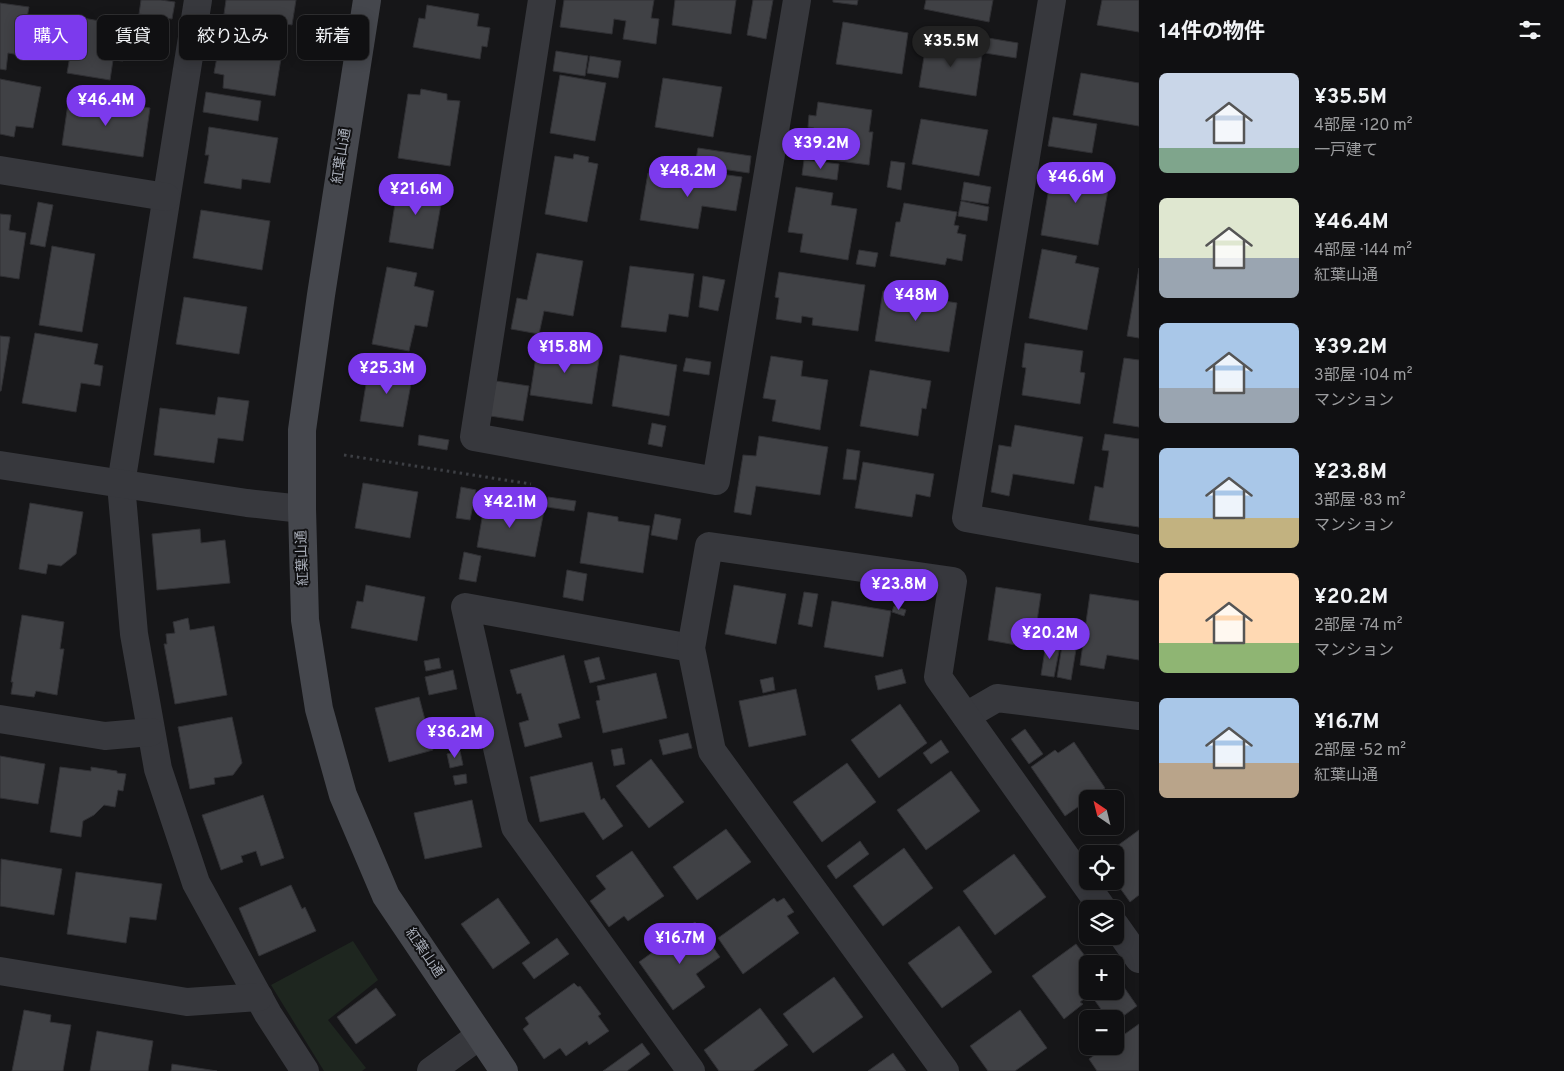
<!DOCTYPE html>
<html lang="ja">
<meta charset="utf-8">
<style>
:root{--surface:#101012;--page:#1e1e20;--text:#f1f3f6;--muted:#9c9d9f;--line:#303032;--accent:#7c3aed}
body{margin:0;font-family:Overpass,"Noto Sans JP",sans-serif;background:var(--page);color:var(--text);height:100vh;display:flex;flex-direction:column;font-size:19px;white-space:nowrap}
*{box-sizing:border-box;margin:0}
p{font-size:16px;color:var(--muted)}
.icon{flex:none;width:28px;height:28px;fill:none;stroke:currentColor;stroke-width:2;stroke-linecap:round;stroke-linejoin:round}
.map{position:relative;flex:1;overflow:hidden}
.side{display:flex;flex-direction:column;background:var(--surface);width:425px}
.side>*{flex:none}
.banner{position:absolute;left:15px;top:15px;width:475px;height:45px;display:flex;gap:10px}
.needle{width:32px;rotate:325deg}
.controls{position:absolute;left:1079px;top:790px;display:grid;gap:10px}
.controls a{display:grid;place-items:center;width:45px;height:45px;border-radius:8px;background:var(--surface);box-shadow:0 2px 12px #0003,0 0 0 1px var(--line);font-size:25px}
.price{position:absolute;translate:-50% -42px;padding:0 11px;border-radius:18px;background:var(--accent);color:#fff;font-size:16px;line-height:32px;filter:drop-shadow(0 1px 2px #0008)}
.price::after{content:'';position:absolute;left:50%;top:30px;width:15px;height:11px;margin-left:-8px;background:inherit;clip-path:polygon(0 0,100% 0,50% 100%)}
.price.on{background:#222;color:#fff}
ul{padding:0;list-style:none}
li{display:flex;align-items:center;gap:15px;height:125px;padding:0 20px}
li span{display:grid;place-items:center;flex:none;width:140px;height:100px;border-radius:8px;color:#555}
li>.icon{margin-inline-start:auto}
span .icon{width:60px;height:60px;fill:#fffc;stroke-width:1}
li b{font-size:21px}
h2{display:flex;justify-content:space-between;align-items:center;height:60px;padding:0 20px;font-size:21px}
.chip{padding:0 18px;border-radius:8px;background:var(--surface);box-shadow:0 2px 12px #0003,0 0 0 1px var(--line);font-size:18px;line-height:45px}
.chip.on{background:var(--accent);color:#fff}
main{display:flex;flex:1;min-height:0}
.map>svg:first-child{display:block}
</style>
<main>
<div class="map">
<svg width="1139" height="1071" viewBox="0 0 1139 1071">
<rect width="100%" height="100%" fill="#161618"/>
<polygon fill="#1e261f" points="353,941 378,980 328,1020 366,1068 362,1071 324,1071 271,985"/>
<g fill="#404145" stroke="#303034">
<polygon points="141,0 161,0 175,2 172,19 139,14"/>
<polygon points="226,0 296,0 292,25 224,14"/>
<polygon points="564,0 654,0 651,18 659,19 656,44 623,39 626,21 614,19 612,34 560,27"/>
<polygon points="675,0 736,0 731,34 672,25"/>
<polygon points="753,0 773,0 766,39 747,35"/>
<polygon points="833,0 858,0 857,5 833,2"/>
<polygon points="926,0 993,0 989,22 924,9"/>
<polygon points="1102,0 1139,0 1139,32 1097,25"/>
<polygon points="0,3 29,7 20,55 8,53 6,70 0,69"/>
<polygon points="427,5 479,14 477,26 490,28 487,47 482,46 480,59 413,47 419,18 425,19"/>
<polygon points="77,17 129,26 123,61 113,60 110,80 67,73"/>
<polygon points="843,22 908,33 902,74 836,64"/>
<polygon points="988,38 1018,43 1016,58 985,53"/>
<polygon points="927,39 983,48 976,96 919,87"/>
<polygon points="229,45 282,52 275,96 223,88 224,75 214,73 217,57 227,58"/>
<polygon points="556,51 588,56 585,76 553,71"/>
<polygon points="590,56 621,61 618,78 587,73"/>
<polygon points="1081,73 1139,83 1139,126 1073,115"/>
<polygon points="560,75 606,83 595,141 550,133"/>
<polygon points="663,78 722,87 713,137 655,127"/>
<polygon points="0,79 41,87 33,128 16,126 14,137 0,134"/>
<polygon points="421,89 447,94 447,100 460,101 450,166 398,158 408,94 420,95"/>
<polygon points="206,92 261,101 258,121 203,112"/>
<polygon points="69,97 150,108 143,157 62,145"/>
<polygon points="818,102 872,110 869,132 873,132 869,165 810,157 814,128 808,127 809,115 816,116"/>
<polygon points="1053,117 1097,124 1092,153 1048,146"/>
<polygon points="921,119 988,130 979,176 912,164"/>
<polygon points="209,127 278,138 270,183 242,179 241,189 204,183 209,155 205,155"/>
<polygon points="698,148 751,156 749,173 695,165"/>
<polygon points="574,154 589,157 588,162 598,164 587,222 545,214 555,156 573,159"/>
<polygon points="804,160 839,164 837,180 802,175"/>
<polygon points="891,161 905,163 901,190 887,187"/>
<polygon points="1053,164 1111,174 1098,245 1041,235"/>
<polygon points="706,172 742,177 736,211 702,206 698,229 640,220 648,173 704,182"/>
<polygon points="418,180 432,183 430,190 443,193 433,249 389,242 398,185 417,188"/>
<polygon points="964,182 991,187 988,204 961,200"/>
<polygon points="796,187 833,193 831,205 857,209 848,260 800,252 803,234 788,232"/>
<polygon points="961,201 989,207 987,221 958,216"/>
<polygon points="38,202 53,205 45,247 30,244"/>
<polygon points="904,203 957,212 954,225 959,226 957,233 966,235 962,261 947,258 945,265 890,256 896,222 900,222"/>
<polygon points="201,210 270,221 262,270 193,258"/>
<polygon points="0,214 11,215 9,230 26,233 19,279 0,276"/>
<polygon points="52,246 95,254 82,332 39,325"/>
<polygon points="1042,249 1077,256 1075,263 1099,268 1087,330 1029,318"/>
<polygon points="859,250 878,253 875,267 856,264"/>
<polygon points="537,253 583,261 573,316 544,311 539,334 511,329 517,298 527,300"/>
<polygon points="630,266 694,274 688,317 669,314 666,332 621,327"/>
<polygon points="387,267 417,273 414,286 434,291 427,327 415,325 409,351 372,344"/>
<polygon points="1139,268 1139,338 1127,336"/>
<polygon points="779,272 865,285 858,331 812,325 813,318 802,316 801,323 776,319 779,298 775,297"/>
<polygon points="703,276 725,280 718,311 699,307"/>
<polygon points="883,291 957,303 949,352 875,341"/>
<polygon points="184,297 247,307 239,354 176,344"/>
<polygon points="35,333 98,344 94,364 103,366 100,386 81,383 76,412 22,403"/>
<polygon points="0,336 10,337 1,391 0,391"/>
<polygon points="1025,343 1083,351 1080,372 1085,373 1080,404 1022,395 1026,368 1022,367"/>
<polygon points="538,344 600,353 592,404 530,395"/>
<polygon points="620,355 677,365 669,416 612,406"/>
<polygon points="771,356 803,361 801,376 828,380 820,430 772,421 776,400 763,398"/>
<polygon points="686,358 711,362 709,375 683,371"/>
<polygon points="1124,358 1139,360 1139,427 1113,423"/>
<polygon points="388,360 402,362 400,371 413,373 403,427 360,421 369,366 386,369"/>
<polygon points="870,370 931,381 926,409 922,408 918,436 860,426"/>
<polygon points="496,381 529,386 523,421 490,416"/>
<polygon points="218,397 249,401 243,441 218,438 214,463 154,455 160,408 215,415"/>
<polygon points="652,423 666,426 662,447 648,444"/>
<polygon points="1015,425 1083,437 1074,484 1013,474 1009,496 991,492 999,445 1011,447"/>
<polygon points="1105,434 1139,439 1139,527 1089,520 1095,486 1103,488 1109,451 1102,450"/>
<polygon points="419,435 449,440 447,450 418,445"/>
<polygon points="759,436 828,447 820,495 756,486 751,515 734,512 743,455 756,456"/>
<polygon points="847,449 860,451 856,480 843,479"/>
<polygon points="863,462 934,474 930,497 916,494 912,517 855,508"/>
<polygon points="363,483 418,492 410,538 355,528"/>
<polygon points="461,487 476,490 470,520 456,518"/>
<polygon points="548,497 576,501 574,511 547,507"/>
<polygon points="485,501 544,511 535,557 477,547"/>
<polygon points="30,503 83,512 76,554 61,566 48,564 46,574 19,569"/>
<polygon points="588,512 618,517 618,521 650,526 643,573 580,563"/>
<polygon points="655,514 681,519 677,540 651,535"/>
<polygon points="200,529 201,543 225,540 230,583 157,590 152,534"/>
<polygon points="464,552 481,556 476,582 459,579"/>
<polygon points="567,570 587,574 583,601 563,597"/>
<polygon points="366,585 425,597 417,641 351,628 357,601 363,602"/>
<polygon points="734,585 786,594 776,644 725,634"/>
<polygon points="996,587 1041,594 1033,648 988,640"/>
<polygon points="804,592 818,594 812,627 798,624"/>
<polygon points="1090,594 1139,601 1139,660 1107,655 1104,669 1080,665"/>
<polygon points="832,601 891,611 883,657 824,647"/>
<polygon points="894,606 906,610 904,616 892,612"/>
<polygon points="22,615 64,622 60,649 64,649 57,695 36,691 34,697 11,694 13,682 11,682"/>
<polygon points="188,618 190,630 214,626 227,695 175,704 164,644 167,644 166,634 175,633 173,622"/>
<polygon points="1063,640 1077,643 1071,680 1057,677"/>
<polygon points="1046,644 1060,646 1054,677 1041,675"/>
<polygon points="564,655 580,718 558,724 562,737 525,747 519,723 529,720 521,693 517,694 510,670"/>
<polygon points="599,657 605,679 590,683 584,661"/>
<polygon points="439,658 441,668 426,671 424,661"/>
<polygon points="902,669 906,683 878,690 875,676"/>
<polygon points="453,670 457,689 429,695 425,677"/>
<polygon points="656,673 667,718 603,733 596,701 600,700 597,686"/>
<polygon points="773,677 775,690 763,693 760,680"/>
<polygon points="796,689 806,735 749,747 739,701"/>
<polygon points="419,697 433,750 389,762 375,708"/>
<polygon points="900,704 927,743 879,778 851,740"/>
<polygon points="232,717 242,763 233,775 214,778 215,784 190,789 178,727"/>
<polygon points="1025,729 1043,754 1029,764 1011,739"/>
<polygon points="688,733 692,748 663,755 659,740"/>
<polygon points="941,740 949,752 931,764 923,753"/>
<polygon points="1074,742 1105,788 1065,816 1031,767 1055,750 1058,753"/>
<polygon points="622,748 625,764 614,766 611,750"/>
<polygon points="460,751 463,765 450,768 447,754"/>
<polygon points="0,756 45,764 38,804 0,798"/>
<polygon points="651,759 684,802 649,828 616,786"/>
<polygon points="592,762 601,800 604,798 623,826 603,840 584,812 540,822 530,777"/>
<polygon points="847,763 876,802 822,842 793,802"/>
<polygon points="60,767 91,771 91,767 117,771 117,773 126,774 123,791 118,790 115,807 104,805 94,815 83,821 81,837 50,832"/>
<polygon points="951,771 980,811 926,850 897,810"/>
<polygon points="466,774 467,783 455,785 453,776"/>
<polygon points="263,795 284,858 261,866 256,851 241,856 243,862 221,870 202,815"/>
<polygon points="472,800 482,847 425,859 414,813"/>
<polygon points="726,829 751,862 697,900 673,867"/>
<polygon points="1139,830 1139,895 1130,902 1115,881 1115,854 1106,854"/>
<polygon points="860,841 869,854 836,879 827,866"/>
<polygon points="904,848 933,888 883,926 853,886"/>
<polygon points="632,851 664,896 628,921 624,916 609,927 590,901 606,889 596,876"/>
<polygon points="1014,854 1046,897 995,935 963,891"/>
<polygon points="1,859 62,869 54,915 0,906"/>
<polygon points="76,872 162,884 156,920 130,917 126,943 67,934"/>
<polygon points="291,885 302,909 305,907 316,931 259,956 239,908"/>
<polygon points="498,898 530,943 493,969 461,924"/>
<polygon points="774,898 777,902 784,898 794,912 787,916 799,933 743,974 718,938"/>
<polygon points="695,922 720,957 696,974 705,987 673,1010 639,962"/>
<polygon points="959,926 992,972 942,1008 908,963"/>
<polygon points="557,938 569,954 534,979 522,963"/>
<polygon points="1076,944 1091,964 1088,964 1088,991 1095,991 1080,1002 1083,1004 1064,1019 1032,976"/>
<polygon points="834,977 863,1017 813,1053 783,1014"/>
<polygon points="1119,980 1137,1006 1115,1022 1115,1019 1108,1019 1093,998 1103,991 1115,991 1115,983"/>
<polygon points="574,983 578,987 580,986 601,1014 598,1016 609,1031 589,1045 587,1041 566,1056 560,1048 544,1059 523,1029 529,1024 525,1018"/>
<polygon points="376,988 396,1015 356,1044 337,1017"/>
<polygon points="760,1008 788,1045 753,1071 719,1071 704,1050"/>
<polygon points="24,1010 51,1015 50,1022 71,1025 63,1071 12,1071"/>
<polygon points="1020,1010 1047,1048 1015,1071 988,1071 970,1046"/>
<polygon points="1139,1024 1139,1071 1097,1071 1089,1059 1107,1046 1115,1046 1115,1041"/>
<polygon points="97,1031 153,1041 148,1071 90,1071"/>
<polygon points="642,1043 650,1054 627,1071 603,1071"/>
<polygon points="893,1053 906,1071 868,1071"/>
<polygon points="172,1064 217,1071 171,1071"/>
</g>
<g fill="none" stroke-linecap="round" stroke-linejoin="round">
<polyline stroke="#3d3f44" stroke-width="3" stroke-dasharray="2.5 4" stroke-linecap="butt" points="344,455 531,484"/>
<g stroke="#37383d" stroke-width="28">
<polyline points="198,0 121,484 134,634 158,769 196,883 268,1014 305,1071"/>
<polyline points="542,0 474,437 716,481 797,0"/>
<polyline points="1052,0 966,518 1139,549"/>
<polyline points="0,170 166,197"/>
<polyline points="0,465 247,503 302,509"/>
<polyline points="691,648 465,607 515,827 691,1071"/>
<polyline points="966,716 997,698 1139,716"/>
<polyline points="0,719 105,736 151,732"/>
<polyline points="1115,925 1139,959"/>
<polyline points="0,971 187,1002 259,997"/>
<polyline points="431,1071 479,1036"/>
<polyline points="945,1071 712,751 691,648 709,546 953,581 938,677 1103,909"/>
</g>
<polyline stroke="#45474d" stroke-width="28" points="367,0 321,295 302,430 302,509 305,620 319,709 343,795 386,896 504,1071"/>
</g>
<g text-anchor="middle" dominant-baseline="central" stroke-width="4" stroke-linejoin="round" paint-order="stroke">
<g font-size="14" fill="#a8adb8" stroke="#111113">
<text transform="translate(342 156) rotate(-81)">紅葉山通</text>
<text transform="translate(303 558) rotate(-92)">紅葉山通</text>
<text transform="translate(424 953) rotate(56)">紅葉山通</text>
</g>
</g>
</svg>
<div class="controls">
<a><svg class="needle" viewBox="-14 -14 28 28"><path d="M0-13l5 13h-10z" fill="#e53935"/><path d="M0 13l5-13h-10z" fill="#9c9d9f"/></svg></a>
<a><svg class="icon" aria-label="locate" viewBox="0 0 24 24"><circle cx="12" cy="12" r="6"/><path d="M12 2v4M12 18v4M2 12h4M18 12h4"/></svg></a>
<a><svg class="icon" aria-label="layers" viewBox="0 0 24 24"><path d="M12 4l9 5-9 5-9-5zM3 14l9 5 9-5"/></svg></a>
<a>+</a>
<a>−</a>
</div>
<b class="price on" style="left:951px;top:68px">¥35.5M</b>
<b class="price" style="left:106px;top:127px">¥46.4M</b>
<b class="price" style="left:821px;top:170px">¥39.2M</b>
<b class="price" style="left:688px;top:198px">¥48.2M</b>
<b class="price" style="left:1076px;top:204px">¥46.6M</b>
<b class="price" style="left:416px;top:216px">¥21.6M</b>
<b class="price" style="left:916px;top:322px">¥48M</b>
<b class="price" style="left:565px;top:374px">¥15.8M</b>
<b class="price" style="left:387px;top:395px">¥25.3M</b>
<b class="price" style="left:510px;top:529px">¥42.1M</b>
<b class="price" style="left:899px;top:611px">¥23.8M</b>
<b class="price" style="left:1050px;top:660px">¥20.2M</b>
<b class="price" style="left:455px;top:759px">¥36.2M</b>
<b class="price" style="left:680px;top:965px">¥16.7M</b>
<div class="banner">
<a class="chip on">購入</a>
<a class="chip">賃貸</a>
<a class="chip">絞り込み</a>
<a class="chip">新着</a>
</div>
</div>
<section class="side">
<h2>14件の物件<svg class="icon" aria-label="filters" viewBox="0 0 24 24"><path d="M4 7h16M4 17h16"/><circle cx="9" cy="7" r="2"/><circle cx="15" cy="17" r="2"/></svg></h2>
<ul>
<li><span style="background:linear-gradient(#c9d6e8 75%,#7fa58c 0)"><svg class="icon" aria-label="home" viewBox="0 0 24 24"><path d="M3 11l9-7 9 7M6 9v11h12V9"/></svg></span><div><b>¥35.5M</b><p>4部屋 · 120 m²</p><p>一戸建て</p></div></li>
<li><span style="background:linear-gradient(#dfe7d0 60%,#9aa5b1 0)"><svg class="icon" aria-label="home" viewBox="0 0 24 24"><path d="M3 11l9-7 9 7M6 9v11h12V9"/></svg></span><div><b>¥46.4M</b><p>4部屋 · 144 m²</p><p>紅葉山通</p></div></li>
<li><span style="background:linear-gradient(#a9c7e8 65%,#9aa5b1 0)"><svg class="icon" aria-label="home" viewBox="0 0 24 24"><path d="M3 11l9-7 9 7M6 9v11h12V9"/></svg></span><div><b>¥39.2M</b><p>3部屋 · 104 m²</p><p>マンション</p></div></li>
<li><span style="background:linear-gradient(#a9c7e8 70%,#c2b280 0)"><svg class="icon" aria-label="home" viewBox="0 0 24 24"><path d="M3 11l9-7 9 7M6 9v11h12V9"/></svg></span><div><b>¥23.8M</b><p>3部屋 · 83 m²</p><p>マンション</p></div></li>
<li><span style="background:linear-gradient(#ffd9b3 70%,#8fb573 0)"><svg class="icon" aria-label="home" viewBox="0 0 24 24"><path d="M3 11l9-7 9 7M6 9v11h12V9"/></svg></span><div><b>¥20.2M</b><p>2部屋 · 74 m²</p><p>マンション</p></div></li>
<li><span style="background:linear-gradient(#a9c7e8 65%,#b9a48a 0)"><svg class="icon" aria-label="home" viewBox="0 0 24 24"><path d="M3 11l9-7 9 7M6 9v11h12V9"/></svg></span><div><b>¥16.7M</b><p>2部屋 · 52 m²</p><p>紅葉山通</p></div></li>
</ul>
</section>
</main>
